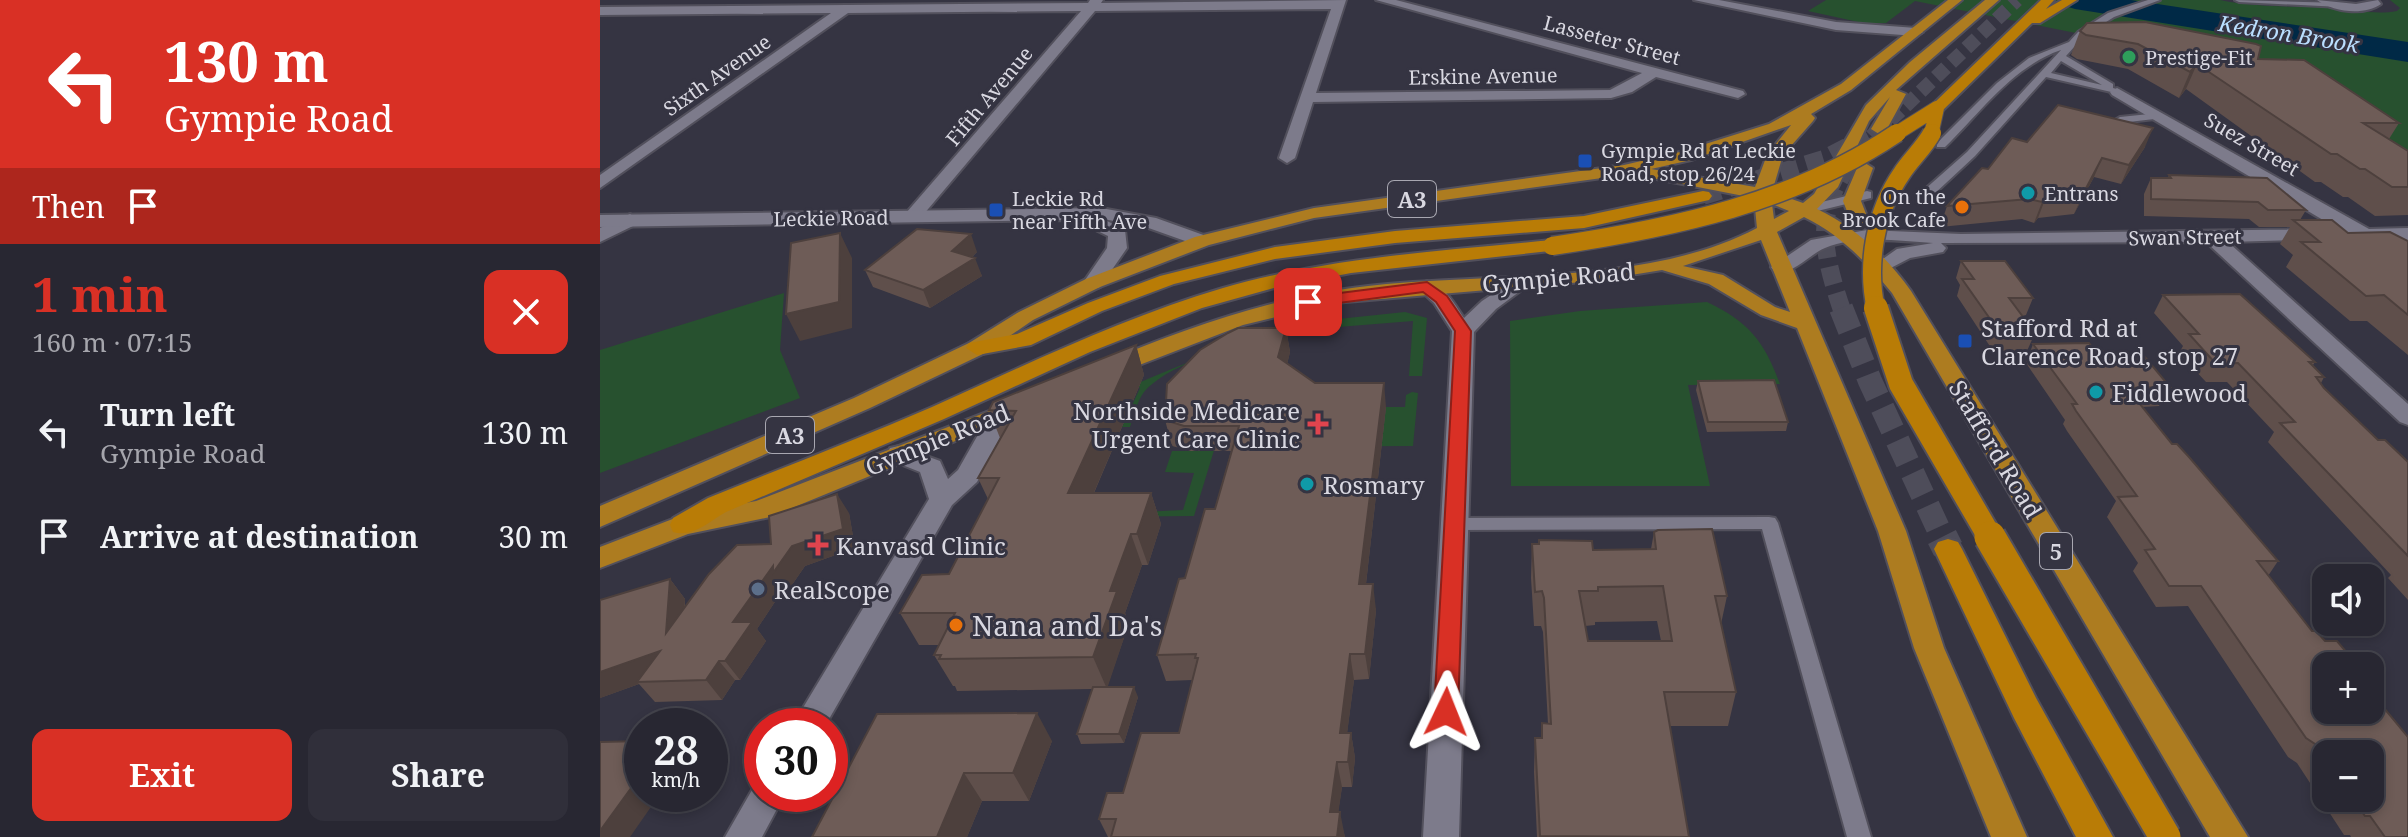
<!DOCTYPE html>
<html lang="en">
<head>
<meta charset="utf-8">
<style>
  body { margin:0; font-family:"Noto Serif",serif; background:#302f3a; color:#f1f3f6; height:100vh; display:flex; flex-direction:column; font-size:30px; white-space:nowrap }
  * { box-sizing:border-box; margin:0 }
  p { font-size:26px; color:#a5a5ac }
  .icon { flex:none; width:44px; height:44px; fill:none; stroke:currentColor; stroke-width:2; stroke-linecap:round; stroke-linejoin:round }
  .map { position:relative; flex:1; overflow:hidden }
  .panel { display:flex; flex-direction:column; background:#282732; width:600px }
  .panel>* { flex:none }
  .top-card { background:#d93025; color:#fff; overflow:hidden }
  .controls { position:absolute; left:1712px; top:564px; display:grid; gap:16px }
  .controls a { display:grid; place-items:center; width:72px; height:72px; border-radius:16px; background:#282732; box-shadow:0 4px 12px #0003,0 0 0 2px #44444d; font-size:40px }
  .speed { position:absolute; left:24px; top:708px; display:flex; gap:16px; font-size:40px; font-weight:700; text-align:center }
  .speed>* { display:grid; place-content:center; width:104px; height:104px; border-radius:50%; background:#282732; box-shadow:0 4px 12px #0003,0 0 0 2px #44444d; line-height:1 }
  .speed small { font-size:20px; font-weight:400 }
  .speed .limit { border:12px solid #d22; background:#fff; color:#111 }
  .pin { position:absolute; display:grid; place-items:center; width:68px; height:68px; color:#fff; margin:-34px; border-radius:16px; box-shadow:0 4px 12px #0006 }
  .me { position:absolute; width:88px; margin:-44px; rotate:2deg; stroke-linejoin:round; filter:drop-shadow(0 0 6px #0008) }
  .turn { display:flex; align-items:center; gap:28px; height:168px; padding:0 32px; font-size:36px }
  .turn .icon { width:104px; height:104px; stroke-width:2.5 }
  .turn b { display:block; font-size:56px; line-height:68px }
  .then { display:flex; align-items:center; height:76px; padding:0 32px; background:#0003; gap:16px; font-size:30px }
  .round { display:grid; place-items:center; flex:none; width:84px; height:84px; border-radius:16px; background:#302f3a }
  .headline { display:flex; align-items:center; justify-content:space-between; height:136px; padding:0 32px }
  h1 { font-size:48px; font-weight:700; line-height:60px; color:#d93025 }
  .button { display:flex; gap:16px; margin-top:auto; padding:16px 32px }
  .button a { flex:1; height:92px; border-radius:16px; background:#d93025; color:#fff; font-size:32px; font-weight:700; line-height:92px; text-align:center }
  .button a+a { background:#302f3a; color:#f1f3f6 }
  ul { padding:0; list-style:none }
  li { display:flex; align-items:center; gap:24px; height:104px; padding:0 32px }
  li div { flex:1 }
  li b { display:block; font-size:30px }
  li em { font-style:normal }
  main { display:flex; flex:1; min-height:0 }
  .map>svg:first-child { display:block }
  .green { fill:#27512f }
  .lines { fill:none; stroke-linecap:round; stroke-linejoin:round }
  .river { fill:#002946; fill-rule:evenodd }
  .motorway-tunnel-far3 { stroke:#4e4d5a; stroke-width:14; stroke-dasharray:14 7; stroke-linecap:butt }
  .motorway-tunnel-far2 { stroke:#4e4d5a; stroke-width:18; stroke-dasharray:18 9; stroke-linecap:butt }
  .motorway-tunnel-far1 { stroke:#4e4d5a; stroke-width:24; stroke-dasharray:24 12; stroke-linecap:butt }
  .motorway-tunnel { stroke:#4e4d5a; stroke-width:31; stroke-dasharray:31 16; stroke-linecap:butt }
  .service-casing { stroke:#52505c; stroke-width:4 }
  .minor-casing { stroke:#52505c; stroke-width:4 }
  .tertiary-casing { stroke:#52505c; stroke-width:4 }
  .trunk-casing { stroke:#52505c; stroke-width:4 }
  .motorway-casing { stroke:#52505c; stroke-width:4 }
  .service { fill:#7d7b8b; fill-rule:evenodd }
  .minor { fill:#7d7b8b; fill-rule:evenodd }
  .tertiary { fill:#7d7b8b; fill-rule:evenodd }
  .trunk { fill:#ad7c20; fill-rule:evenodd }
  .motorway { fill:#b97c06; fill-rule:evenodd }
  .motorway-bridge-far3-casing { stroke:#52505c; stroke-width:16; stroke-linecap:butt }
  .motorway-bridge-far2-casing { stroke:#52505c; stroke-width:21; stroke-linecap:butt }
  .motorway-bridge-far1-casing { stroke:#52505c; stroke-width:28; stroke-linecap:butt }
  .motorway-bridge-casing { stroke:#52505c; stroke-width:35; stroke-linecap:butt }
  .motorway-bridge-far3 { stroke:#b97c06; stroke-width:14 }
  .motorway-bridge-far2 { stroke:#b97c06; stroke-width:18 }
  .motorway-bridge-far1 { stroke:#b97c06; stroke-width:24 }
  .motorway-bridge { stroke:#b97c06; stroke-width:31 }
  .wall { fill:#5f4f4b; fill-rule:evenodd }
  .shaded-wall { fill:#4d403d }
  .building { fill:#6e5c57; stroke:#4d403d; stroke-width:2; fill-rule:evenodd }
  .route { fill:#d93025; stroke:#8d1f18; stroke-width:2 }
  .leisure-dot { fill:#2e9e5b; stroke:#353442; stroke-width:3 }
  .transit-dot { fill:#1a4fb4; stroke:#353442; stroke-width:3 }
  .culture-dot { fill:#0f9aa8; stroke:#353442; stroke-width:3 }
  .food-dot { fill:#e8710a; stroke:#353442; stroke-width:3 }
  .health-dot { fill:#e0444e; stroke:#353442; stroke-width:3 }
  .service-dot { fill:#5c6f8a; stroke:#353442; stroke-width:3 }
  .labels { text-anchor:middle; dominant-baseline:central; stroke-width:6; stroke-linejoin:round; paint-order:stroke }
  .far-street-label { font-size:20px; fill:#d9d8e1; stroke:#353442 }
  .far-poi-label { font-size:20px; fill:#d9d8e1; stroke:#353442; text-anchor:start }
  .far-water-label { font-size:22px; font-style:italic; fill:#badefe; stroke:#353442 }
  .shield { fill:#353442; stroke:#a8a7b1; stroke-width:2 }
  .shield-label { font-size:22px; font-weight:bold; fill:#d9d8e1 }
  .street-label { font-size:24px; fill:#d9d8e1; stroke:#353442 }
  .poi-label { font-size:24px; fill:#d9d8e1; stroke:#353442; text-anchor:start }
  .near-poi-label { font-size:28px; fill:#d9d8e1; stroke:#353442; text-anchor:start }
</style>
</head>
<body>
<main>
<section class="panel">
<div class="top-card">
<div class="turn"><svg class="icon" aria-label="left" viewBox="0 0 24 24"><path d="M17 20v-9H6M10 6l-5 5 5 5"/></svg><div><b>130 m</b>Gympie Road</div></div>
<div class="then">Then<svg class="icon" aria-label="arrive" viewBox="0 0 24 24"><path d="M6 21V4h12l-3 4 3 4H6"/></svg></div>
</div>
<div class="headline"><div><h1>1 min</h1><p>160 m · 07:15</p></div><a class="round" style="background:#d93025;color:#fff"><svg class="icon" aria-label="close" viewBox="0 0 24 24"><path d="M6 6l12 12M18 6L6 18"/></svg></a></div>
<ul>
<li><svg class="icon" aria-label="left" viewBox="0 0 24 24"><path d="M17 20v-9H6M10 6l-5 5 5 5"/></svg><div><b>Turn left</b><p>Gympie Road</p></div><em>130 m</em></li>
<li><svg class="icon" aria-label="arrive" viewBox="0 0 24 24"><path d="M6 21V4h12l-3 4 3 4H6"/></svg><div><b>Arrive at destination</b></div><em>30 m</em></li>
</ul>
<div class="button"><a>Exit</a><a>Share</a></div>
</section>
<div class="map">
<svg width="1808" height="837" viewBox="0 0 1808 837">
  <rect width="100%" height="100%" fill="#353442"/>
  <path class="green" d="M1226 0H1620C1659 8 1695 6 1734 8 1755 10 1776 15 1797 11L1800 8 1790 0H1808V151L1511 40 1315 1 1286 23H1263L1208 11Z
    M184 293 180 350 200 398 0 473V350Z
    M1107 302C1149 322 1164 341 1180 384L1088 385 1110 486H911L910 321 980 311Z
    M805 312 827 318 822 376H809L813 321 738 327V319Z
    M730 320 731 328C685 332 575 355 544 392 537 401 534 416 530 427H522L540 388 536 384C600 357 661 332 730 320Z
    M812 392 818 393 813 446 615 447 594 516 489 517 492 509H521V513L583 510 594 473 565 472 572 451H605L608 442 623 441 624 438 782 437 786 407H805L806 395Z"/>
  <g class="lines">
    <path class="river" d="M1461 0H1531L1808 42V62L1475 9 1465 6Z"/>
    <path class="motorway-tunnel-far3" d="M1275 135 1417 0"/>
    <path class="motorway-tunnel-far2" d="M1103 196 1224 159 1268 136
      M1242 310C1215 231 1216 195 1277 133"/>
    <path class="motorway-tunnel-far1" d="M1241 308 1270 381 1343 539"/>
    <path class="motorway-tunnel" d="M1342 537 1348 549"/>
    <defs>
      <path id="service" d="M1548 0H1560L1514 17 1484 36 1466 56 1513 84V88L1520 90V94L1446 77 1375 156 1332 196H1324V190L1367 152 1461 50C1413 66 1380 113 1345 147H1337V143L1397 83 1429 58 1469 42 1478 32 1508 13ZM1461 61 1502 85 1451 73Z
        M1635 0 1741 3 1745 5 1741 7 1639 2Z
        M1559 113 1564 116 1563 118 1520 123 1515 120 1520 117Z
        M1267 191 1271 192V198L1205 214 1199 210 1201 207Z
        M1169 517 1175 518 1178 523 1271 837H1247L1162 529 854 530 848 529 845 524 848 519 854 518Z"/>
      <path id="minor" d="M490 0H503L501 3 746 0 716 93 1010 90 1042 73 776 0H796L1143 91 1145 94 1138 98 1056 77 1032 92 1011 98 713 102 695 158 687 163 679 158 731 9 495 11 318 221H306L303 217 306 213 481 11 248 13 0 188V175L231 13 0 15V7L488 3Z
        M1094 0H1119L1236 22 1316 28 1323 32 1316 36 1236 30Z
        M1717 0 1756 4 1778 0 1781 4C1764 16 1733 12 1717 0Z
        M1517 88 1769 229 1808 228V240L1755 239 1512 95 1510 92Z
        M30 214 39 220 37 224 0 242V228Z
        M1718 229 1727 235 1725 239 1628 242 1808 404V425L1800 422 1606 242 1341 243 1346 248 1343 252 1310 258 1283 272 1273 266 1297 249 1333 243C1300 241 1256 235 1225 248 1208 255 1193 276 1174 271L1171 267 1211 240 1267 230 1361 234Z
        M920 276 927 278 930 282 927 286 896 309 874 332 859 837H823L852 331 834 303 817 287 827 281C845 286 854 303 864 318L882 301Z
        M400 407 408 410 412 415 377 482 352 505 225 726H192L329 499 320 472 290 460 287 454 290 448 299 446 340 461 348 479 358 470 392 410Z
        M162 780V794H185L162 837H125L156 783Z"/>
      <path id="tertiary" d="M501 208 556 218 609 237 612 241 602 247 543 226 503 219 525 230 527 248 500 287 493 289 483 283 507 248 508 236 475 220 0 227V215Z"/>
      <path id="trunk" d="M1348 0H1362L1251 90 1211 114 1215 118 1213 121 1183 155 1172 192 1203 203 1214 194 1266 105 1310 62 1385 0H1399L1296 90 1306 94 1287 129 1279 134 1271 129 1290 97 1269 121 1238 187 1217 209C1255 227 1287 257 1311 291L1648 837H1610L1292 293C1267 263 1241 235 1204 217L1177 232 1306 531 1344 648 1427 837H1391L1314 648 1278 531 1197 328 1161 315 1109 284 1062 270 994 281 734 303 643 325 516 374H500L497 369 500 364C586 328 675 296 768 286 889 272 1048 286 1157 228L1154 198 1031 174 714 218 609 245 500 287 433 320 385 353 270 408 0 527V506L254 398 369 343 419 312 486 279 595 237 714 208 1024 165 1080 152 1169 124 1241 84ZM1191 125 1167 155 1155 187 1051 169 1091 160ZM1172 204 1189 211 1174 219ZM1161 240 1190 312 1175 307 1123 275 1083 266Z
        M1265 163 1273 168 1261 201 1268 219 1259 225 1250 219 1243 201 1257 168Z
        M423 398 431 400 435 405 431 410 170 517 88 534 0 568V547L83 515 156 501Z"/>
      <path id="motorway" d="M1441 0H1454L1446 9 1462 0H1477L1440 23H1432L1342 111H1332V105Z
        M1103 191 1109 192 1112 196 1109 200 984 228 795 243 675 259 574 284 502 311 431 345 377 355 366 348 369 343 417 334 488 303 560 276 675 247 795 231 984 216Z
        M952 240 962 246 959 250 751 273 674 288 602 308 490 352 344 419 126 512C110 521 93 538 73 532L70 525 73 518 108 498C182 468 258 439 332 407 428 364 522 318 623 288 730 257 842 251 952 240Z
        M1348 539 1358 542 1362 549 1436 698 1513 837H1476L1414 718 1334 549 1338 542Z"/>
    </defs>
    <use href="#service" class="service-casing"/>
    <use href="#minor" class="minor-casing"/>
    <use href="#tertiary" class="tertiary-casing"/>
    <use href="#trunk" class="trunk-casing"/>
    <use href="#motorway" class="motorway-casing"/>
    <use href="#service" class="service"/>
    <use href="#minor" class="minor"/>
    <use href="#tertiary" class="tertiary"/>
    <use href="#trunk" class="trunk"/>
    <use href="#motorway" class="motorway"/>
    <defs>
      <path id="motorway-bridge-far3" d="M1294 135 1337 108
        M1331 135 1337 108"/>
      <path id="motorway-bridge-far2" d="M952 246C1074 228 1193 203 1297 133
        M1276 310C1266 264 1275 212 1302 173 1311 159 1324 148 1332 133"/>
      <path id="motorway-bridge-far1" d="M1276 308 1301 384 1391 539"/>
      <path id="motorway-bridge" d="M1390 537 1565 837"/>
    </defs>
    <use href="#motorway-bridge-far3" class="motorway-bridge-far3-casing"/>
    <use href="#motorway-bridge-far2" class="motorway-bridge-far2-casing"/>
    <use href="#motorway-bridge-far1" class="motorway-bridge-far1-casing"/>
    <use href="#motorway-bridge" class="motorway-bridge-casing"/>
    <use href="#motorway-bridge-far3" class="motorway-bridge-far3"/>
    <use href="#motorway-bridge-far2" class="motorway-bridge-far2"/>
    <use href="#motorway-bridge-far1" class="motorway-bridge-far1"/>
    <use href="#motorway-bridge" class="motorway-bridge"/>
  </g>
  <path class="wall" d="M1480 31 1658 59 1799 123 1789 139 1808 151V215L1775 216 1748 197H1743L1721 182H1715L1586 89 1579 98 1528 69 1477 59 1471 55Z
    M1427 142 1545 147 1521 184 1494 177 1474 214 1438 218 1434 223 1422 219 1340 227 1347 206 1388 169Z
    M1569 175 1706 210 1700 220 1748 233 1808 241V355L1767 321H1750L1686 267 1693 255 1680 244 1690 227H1659L1649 219 1544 216V194L1551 178H1568Z
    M377 252 372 257 382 276 330 308 273 287 265 270Z
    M1361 261 1433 298 1426 315 1422 316 1435 333 1427 351H1393L1357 296 1360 285 1356 278Z
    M1563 295 1715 362 1713 365 1724 377 1721 383 1724 388 1778 440 1808 462V600L1788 578 1791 575 1668 442 1674 432 1627 382H1606L1579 353 1583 346 1554 313Z
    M686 328 690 352 687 364 715 383 786 407 766 584 776 610 769 679 754 680 747 733H751L755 758 752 787H742L738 812 745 837H508L499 819 579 733 592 680 566 681 557 655 585 578 615 509 631 451H591L572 446 565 420Z
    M1433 344 1495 351 1570 387 1559 406 1542 407 1572 444 1678 561 1668 576 1726 666 1808 837H1751L1750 835H1744L1697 763 1688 757 1588 606 1556 607 1533 571 1538 563 1507 517 1516 501 1467 431 1463 424 1465 420 1426 363ZM1726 754 1770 798H1726Z
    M536 345 544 375 494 493H551L561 524 548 565H542L525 613 529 623 507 687 538 697 524 743 481 744 477 734 492 689 357 691 355 686H353L334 655 339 645H319L300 613 349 574 388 499 378 478 400 438 389 410Z
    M1098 381 1188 422 1186 431 1107 432 1096 390Z
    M249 513 255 548 205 566 187 592 184 588 157 629 166 641 140 680H135L122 700 55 702 39 684 0 698 70 579 85 599V607L171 544Z
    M1054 532 1127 596 1121 624 1136 692 1128 726H1070L1089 837H937L934 772 935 738H941L942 723 948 724 943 632 941 626H934L931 578 932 544 993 550 1051 549ZM1057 621 1061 641H988L985 626 995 625V622Z
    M277 714 452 741 429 801H382L367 837H212Z"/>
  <path class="shaded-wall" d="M1597 64 1586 89 1579 98 1590 72Z
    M1553 128 1545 147 1521 184 1529 165Z
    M1502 158 1494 177 1474 214 1483 194Z
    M1446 197 1438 218 1434 223 1442 202Z
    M240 233 252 258V328L200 341 186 314Z
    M371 234 377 252 361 267 375 258 382 276 330 308 323 290 352 251Z
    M686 328 690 352 683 382 678 357Z
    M536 345 544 375 480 525 468 493Z
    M784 383 786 407 763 610 759 584Z
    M551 493 561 524 548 565 537 534Z
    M237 494 249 513 255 548 205 566 187 592 184 588 157 629 166 641 140 680 125 661 133 622 173 566 192 546Z
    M531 534 542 565 525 613 529 623 507 689 493 657 510 591Z
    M70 579 85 599 82 652 66 633Z
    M773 584 776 610 769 679 765 654Z
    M60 651 37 682 39 684 0 698V672Z
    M750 654 754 680 744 758 740 733Z
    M119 661 135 680 122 700 106 680Z
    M534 687 538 697 524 743 519 734Z
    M437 713 452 741 429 801 413 773Z
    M751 733 755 758 752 787 748 762Z
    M737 762 742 787 735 837 730 812Z
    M42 773V794H60L30 837H0V831Z
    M364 773 382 801 367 837H337Z
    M740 812 745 837H737Z"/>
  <path class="building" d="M1545 22 1656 44 1661 46 1658 59 1704 60 1799 123H1763L1808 151V187H1792L1765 169H1760L1737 154H1731L1597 64 1590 72 1538 44 1486 35 1480 31 1487 23Z
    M1458 105 1553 128 1529 165 1502 158 1483 194 1446 197 1442 202 1429 199 1347 206 1382 168 1388 169 1412 138 1427 142Z
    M1569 175 1667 178 1706 210H1668L1658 202 1551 199V178H1571Z
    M1693 220H1732L1748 233 1790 232 1808 241V315L1784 295 1766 296 1701 242H1720Z
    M317 229 371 234 352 251 375 258 323 290 265 270Z
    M240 233 239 302 186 314 191 243Z
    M1361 261H1405L1433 298H1409L1435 333H1400L1362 279H1374Z
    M1640 294 1715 362H1709L1724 377H1716L1724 388 1778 440H1785L1808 462V556L1680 423 1695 422 1638 363 1616 364 1589 334H1599L1563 295Z
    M638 328H686L678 357 715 383H784L759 584H773L765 654H750L740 733H751L748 762H737L730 812H740L737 837H511L516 819H499L507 793H523L541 733H579L598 658H595L596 654 557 655 579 579 585 578 605 509H615L639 426H584L565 420 567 384 600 350 628 333Z
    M1489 343 1495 351H1503L1509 358 1545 357 1570 387 1527 388 1572 444H1577L1589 457 1678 561H1657L1712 631H1716L1725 641H1737L1758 666H1726V710H1770V691L1808 737V837H1785L1770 816H1765L1752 798H1770V754H1726V760L1715 744 1706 738 1601 586H1569L1545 550 1555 549 1518 497 1537 496 1476 411 1472 404H1477L1433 344Z
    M536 345 468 493H551L537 534H531L510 591H517L493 657 339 659 341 655H334L355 613H300L322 575 349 574 399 478H378L416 411 389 410 393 402Z
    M1174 380 1188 422H1108L1098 381Z
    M237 494 243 529 192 546 173 573V566L133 622H152L125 661H119L106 680 37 682 60 651 0 672V600L70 579 66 633 109 574 137 545 171 544 169 516Z
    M1112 529 1127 596H1115L1136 692H1064L1089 837 940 836 935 738H942V723L951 724 944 598 942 591 935 592 932 544H939V540L992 541 993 550 1056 549 1054 532 1058 530ZM1063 586 1072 641H988L979 591H998V587Z
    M493 687H534L519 734H477Z
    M437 713 413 773H364L337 837H212L277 714Z
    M42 741V773L0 831V742Z"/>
  <path class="route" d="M827 282 847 296 871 331 858 712 855 719 846 722 838 719 834 712 855 331 836 302 823 292 708 307 700 302 708 297Z"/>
  <circle class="leisure-dot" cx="1529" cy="57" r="8"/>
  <g class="transit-dot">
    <rect x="977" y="153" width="16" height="16" rx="4"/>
    <rect x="388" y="202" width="16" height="16" rx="4"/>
    <rect x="1357" y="333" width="16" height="16" rx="4"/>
  </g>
  <g class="culture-dot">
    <circle cx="1428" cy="193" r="8"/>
    <circle cx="1496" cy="392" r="8"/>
    <circle cx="707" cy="484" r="8"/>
  </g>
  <g class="food-dot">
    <circle cx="1362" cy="207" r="8"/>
    <circle cx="356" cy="625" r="8"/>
  </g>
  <g class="health-dot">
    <path d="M714 412h8v8h8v8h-8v8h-8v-8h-8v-8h8z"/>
    <path d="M214 533h8v8h8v8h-8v8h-8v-8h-8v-8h8z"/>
  </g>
  <circle class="service-dot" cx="158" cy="589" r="8"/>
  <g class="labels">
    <g class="far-street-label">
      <text transform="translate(1012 40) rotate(15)">Lasseter Street</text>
      <text transform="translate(117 75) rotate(-35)">Sixth Avenue</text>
      <text transform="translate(883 76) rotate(-1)">Erskine Avenue</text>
      <text transform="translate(389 96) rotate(-50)">Fifth Avenue</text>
      <text transform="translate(1652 144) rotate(30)">Suez Street</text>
      <text transform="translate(231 218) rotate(-1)">Leckie Road</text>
      <text transform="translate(1585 237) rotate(-1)">Swan Street</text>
    </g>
    <g class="far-poi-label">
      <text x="1545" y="57">Prestige-Fit</text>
      <text x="1001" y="150">Gympie Rd at Leckie<tspan x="1001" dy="23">Road, stop 26/24</tspan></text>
      <text x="1444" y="193">Entrans</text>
      <text x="1346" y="196" text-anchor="end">On the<tspan x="1346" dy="23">Brook Cafe</tspan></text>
      <text x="412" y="198">Leckie Rd<tspan x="412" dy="23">near Fifth Ave</tspan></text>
    </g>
    <g class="far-water-label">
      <text transform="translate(1689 33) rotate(9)">Kedron Brook</text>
    </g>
    <g class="shield">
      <rect x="788" y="181" width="48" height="36" rx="6"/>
      <rect x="166" y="417" width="48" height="36" rx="6"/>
      <rect x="1440" y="533" width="32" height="36" rx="6"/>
    </g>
    <g class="shield-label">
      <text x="812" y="199">A3</text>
      <text x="190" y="435">A3</text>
      <text x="1456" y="551">5</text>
    </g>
    <g class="street-label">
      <text transform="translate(958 277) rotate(-5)">Gympie Road</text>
      <text transform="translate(337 439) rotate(-22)">Gympie Road</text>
      <text transform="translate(1396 449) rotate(59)">Stafford Road</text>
    </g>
    <g class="poi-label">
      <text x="1381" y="327">Stafford Rd at<tspan x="1381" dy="28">Clarence Road, stop 27</tspan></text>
      <text x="1512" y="392">Fiddlewood</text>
      <text x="700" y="410" text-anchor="end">Northside Medicare<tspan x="700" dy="28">Urgent Care Clinic</tspan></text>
      <text x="723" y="484">Rosmary</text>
      <text x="236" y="545">Kanvasd Clinic</text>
      <text x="174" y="589">RealScope</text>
    </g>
    <g class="near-poi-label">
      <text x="372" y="625">Nana and Da's</text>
    </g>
  </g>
</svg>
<div class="controls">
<a><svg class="icon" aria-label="sound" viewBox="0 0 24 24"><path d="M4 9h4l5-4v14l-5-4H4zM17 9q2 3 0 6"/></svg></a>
<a>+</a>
<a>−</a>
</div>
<div class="speed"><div>28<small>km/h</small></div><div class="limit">30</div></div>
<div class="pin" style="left:708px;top:302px;background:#d93025"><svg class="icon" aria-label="arrive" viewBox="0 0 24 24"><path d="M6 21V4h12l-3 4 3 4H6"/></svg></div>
<svg class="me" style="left:846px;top:712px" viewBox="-20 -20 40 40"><path d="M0-17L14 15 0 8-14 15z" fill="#d93025" stroke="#fff" stroke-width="4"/></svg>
</div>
</main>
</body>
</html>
